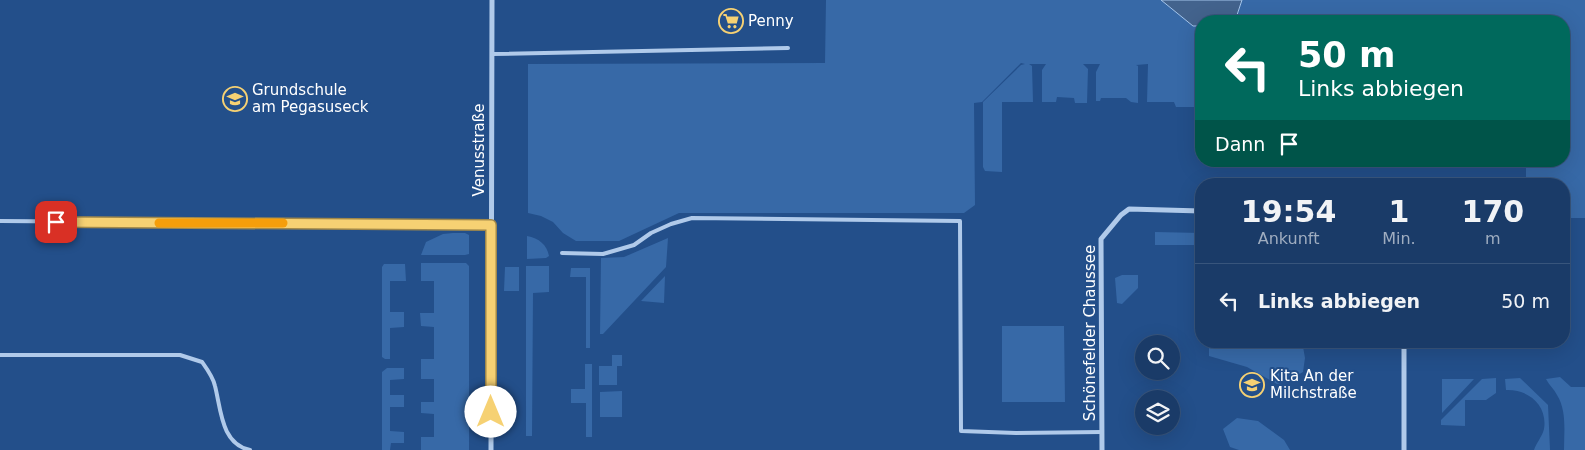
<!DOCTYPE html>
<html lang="de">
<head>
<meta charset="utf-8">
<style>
  body { margin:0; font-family:"DejaVu Sans",sans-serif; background:#274671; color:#f1f3f6; height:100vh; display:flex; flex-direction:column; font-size:19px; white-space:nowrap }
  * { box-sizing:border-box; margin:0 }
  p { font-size:16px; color:#9fadc0 }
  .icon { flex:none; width:28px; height:28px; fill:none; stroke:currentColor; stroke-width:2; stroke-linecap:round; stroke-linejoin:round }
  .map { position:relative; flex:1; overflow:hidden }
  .panel { position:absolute; left:1195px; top:178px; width:375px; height:170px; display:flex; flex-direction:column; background:#1a3b68; border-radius:20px; box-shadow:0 5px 20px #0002,0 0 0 1px #38557c }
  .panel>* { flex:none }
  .guide { position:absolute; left:1195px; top:15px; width:375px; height:152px; border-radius:20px; box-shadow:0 5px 20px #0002,0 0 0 1px #38557c; background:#00695c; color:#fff; overflow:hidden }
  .buttons { position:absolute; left:1135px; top:335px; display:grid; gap:10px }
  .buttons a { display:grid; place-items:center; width:45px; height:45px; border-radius:50%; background:#1a3b68; box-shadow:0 5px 20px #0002,0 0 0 1px #38557c; font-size:25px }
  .pin { position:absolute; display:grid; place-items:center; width:42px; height:42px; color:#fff; margin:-21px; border-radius:10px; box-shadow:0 2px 8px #0006 }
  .me { position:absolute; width:55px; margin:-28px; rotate:0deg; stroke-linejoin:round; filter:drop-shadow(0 0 4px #0008) }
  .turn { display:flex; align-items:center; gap:18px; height:105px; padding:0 20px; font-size:22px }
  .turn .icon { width:65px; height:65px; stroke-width:2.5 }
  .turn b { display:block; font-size:35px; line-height:42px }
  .then { display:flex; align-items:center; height:48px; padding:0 20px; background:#0003; gap:10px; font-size:19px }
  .eta { display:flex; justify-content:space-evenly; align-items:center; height:85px; text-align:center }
  .eta b { font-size:30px; font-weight:800; line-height:35px }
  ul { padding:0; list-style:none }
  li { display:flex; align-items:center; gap:15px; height:75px; padding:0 20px; border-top:1px solid #38557c }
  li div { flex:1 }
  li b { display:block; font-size:19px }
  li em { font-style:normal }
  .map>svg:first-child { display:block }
  .green { fill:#3769a7 }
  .water { fill:#43638d; stroke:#a4c5eb }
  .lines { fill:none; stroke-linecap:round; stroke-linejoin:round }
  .lane { stroke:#b0caea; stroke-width:4 }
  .street { stroke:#b0caea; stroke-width:5 }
  .route-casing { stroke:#a0884b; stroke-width:12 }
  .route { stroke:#f6d173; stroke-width:9 }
  .slow { stroke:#f59e0b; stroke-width:9 }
  .labels { text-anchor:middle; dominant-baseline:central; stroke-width:4; stroke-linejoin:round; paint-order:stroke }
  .poi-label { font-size:15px; fill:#fff; stroke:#234f8a; text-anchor:start }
  .street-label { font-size:15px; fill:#fff; stroke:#234f8a }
</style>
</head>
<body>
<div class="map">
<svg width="1585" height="450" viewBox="0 0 1585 450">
  <rect width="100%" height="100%" fill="#234f8a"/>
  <path class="green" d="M826 0H1585V218H1564V184H1526V161H1564V21H1201V107H1176L1174 102H1147L1148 64 1136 65 1138 66V103L1131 102 1126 98H1101L1100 101H1096V72L1100 64H1083L1088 69 1087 103H1075L1074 98 1057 97 1056 102H1042V70L1046 64H1029L1032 66 1033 102H1002V172L985 171 983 167V102L1021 65 1025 64 1021 63 982 102 974 103 975 205 964 213H679L619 241H576L563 233 553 222 541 216 528 213V64L825 63Z
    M1155 232 1201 233V245H1155Z
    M453 233H465L469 235V254L465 255H421L426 242 443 234Z
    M527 236C539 238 547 245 549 256L546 258 527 259Z
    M668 238 666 267 603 334H600L601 258 624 257Z
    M421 263H466L469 266V450H421V437H434V414L421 413V402H434V379H421V359H434V327L421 326 420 313H434V281H421Z
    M384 264H405L406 281H390V312H404V327L390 328V359H385L382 357V267Z
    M526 266H549V292L533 293 532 436H526Z
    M505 267H519V291H504Z
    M571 268H590V348H586V277H570Z
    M1122 275H1138V288L1122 304 1117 303 1115 278Z
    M665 276 664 303 641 301Z
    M1002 326H1064L1065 402H1002Z
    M1209 341H1241L1260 345 1261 341H1302L1305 358 1303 372 1287 381 1277 384 1247 367 1209 356Z
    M612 355H622V366H617V385H599V366H612Z
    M585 364H592V437H586V403H571V389H585Z
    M387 368H404V379L390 380V395H404V407H390V431L404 432V443H391L390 450H382V372Z
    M1560 377 1571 387H1585V450H1564C1564 432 1567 411 1557 395 1554 389 1549 385 1546 379Z
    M1496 378V393L1486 400H1465V426L1441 425V420L1482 379Z
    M1520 378 1548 405 1550 450H1534C1536 443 1542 437 1544 429 1548 405 1528 389 1506 390L1505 379Z
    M1442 379H1474L1442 413Z
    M622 391V417H600V392Z
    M1237 418 1258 421 1284 440 1290 450H1239L1230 447 1223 429Z"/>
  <path class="water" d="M1161 0H1242L1235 21H1201V26H1193Z"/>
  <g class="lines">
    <path class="lane" d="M492 54 788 48
      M0 221 491 225
      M562 253 603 254 634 245 651 233 671 224 692 218 960 221 961 431 1016 433 1102 432
      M0 355H180L202 362C207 369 213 377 215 386 221 409 221 444 250 450"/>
    <path class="street" d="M1404 341V450
      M491 450 492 0
      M1102 450 1101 239 1121 215 1129 209 1201 211"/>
  </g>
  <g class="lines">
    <defs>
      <path id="route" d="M56 222 491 225V412"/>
    </defs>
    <use href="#route" class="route-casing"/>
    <use href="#route" class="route"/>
    <path class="slow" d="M159 223H283"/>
  </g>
  <defs>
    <symbol id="supermarket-ring" viewBox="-11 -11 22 22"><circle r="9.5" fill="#234f8a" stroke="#f6d173" stroke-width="1.5"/><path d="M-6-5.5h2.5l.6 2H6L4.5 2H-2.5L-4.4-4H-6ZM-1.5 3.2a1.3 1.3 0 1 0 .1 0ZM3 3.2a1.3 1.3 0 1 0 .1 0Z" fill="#f6d173"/></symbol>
    <symbol id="school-ring" viewBox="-11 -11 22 22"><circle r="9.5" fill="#234f8a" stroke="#f6d173" stroke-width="1.5"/><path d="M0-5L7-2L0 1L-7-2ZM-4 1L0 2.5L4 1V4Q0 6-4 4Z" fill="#f6d173"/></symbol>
  </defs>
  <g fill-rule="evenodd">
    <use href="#supermarket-ring" x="717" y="7" width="28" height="28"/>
    <use href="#school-ring" x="221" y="85" width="28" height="28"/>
    <use href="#school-ring" x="1238" y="371" width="28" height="28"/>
  </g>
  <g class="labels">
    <g class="poi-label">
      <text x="748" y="21">Penny</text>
      <text x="252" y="90">Grundschule<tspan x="252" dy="17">am Pegasuseck</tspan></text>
      <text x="1270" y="376">Kita An der<tspan x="1270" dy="17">Milchstraße</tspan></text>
    </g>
    <g class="street-label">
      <text transform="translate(479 150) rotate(-90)">Venusstraße</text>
      <text transform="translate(1090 333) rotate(-90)">Schönefelder Chaussee</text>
    </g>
  </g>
</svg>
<div class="buttons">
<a><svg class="icon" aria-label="search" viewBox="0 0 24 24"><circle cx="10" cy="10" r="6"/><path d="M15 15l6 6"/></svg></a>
<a><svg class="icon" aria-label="layers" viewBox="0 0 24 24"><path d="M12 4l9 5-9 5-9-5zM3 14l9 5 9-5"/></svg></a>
</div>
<div class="pin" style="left:56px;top:222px;background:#d93025"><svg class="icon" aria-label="arrive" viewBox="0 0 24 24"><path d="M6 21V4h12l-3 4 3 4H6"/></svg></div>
<svg class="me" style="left:491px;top:412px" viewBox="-20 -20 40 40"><circle r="19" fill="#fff"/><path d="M0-13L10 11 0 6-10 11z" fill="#f6d173"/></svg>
<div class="guide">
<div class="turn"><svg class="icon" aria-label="left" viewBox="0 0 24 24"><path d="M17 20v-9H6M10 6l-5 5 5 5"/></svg><div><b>50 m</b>Links abbiegen</div></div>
<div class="then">Dann<svg class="icon" aria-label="arrive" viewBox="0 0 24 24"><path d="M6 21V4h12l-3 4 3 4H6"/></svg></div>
</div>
<section class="panel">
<div class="eta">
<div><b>19:54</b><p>Ankunft</p></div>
<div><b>1</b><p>Min.</p></div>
<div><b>170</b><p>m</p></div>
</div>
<ul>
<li><svg class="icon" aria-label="left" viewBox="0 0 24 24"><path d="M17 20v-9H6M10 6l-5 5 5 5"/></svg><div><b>Links abbiegen</b></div><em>50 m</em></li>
</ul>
</section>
</div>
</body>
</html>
